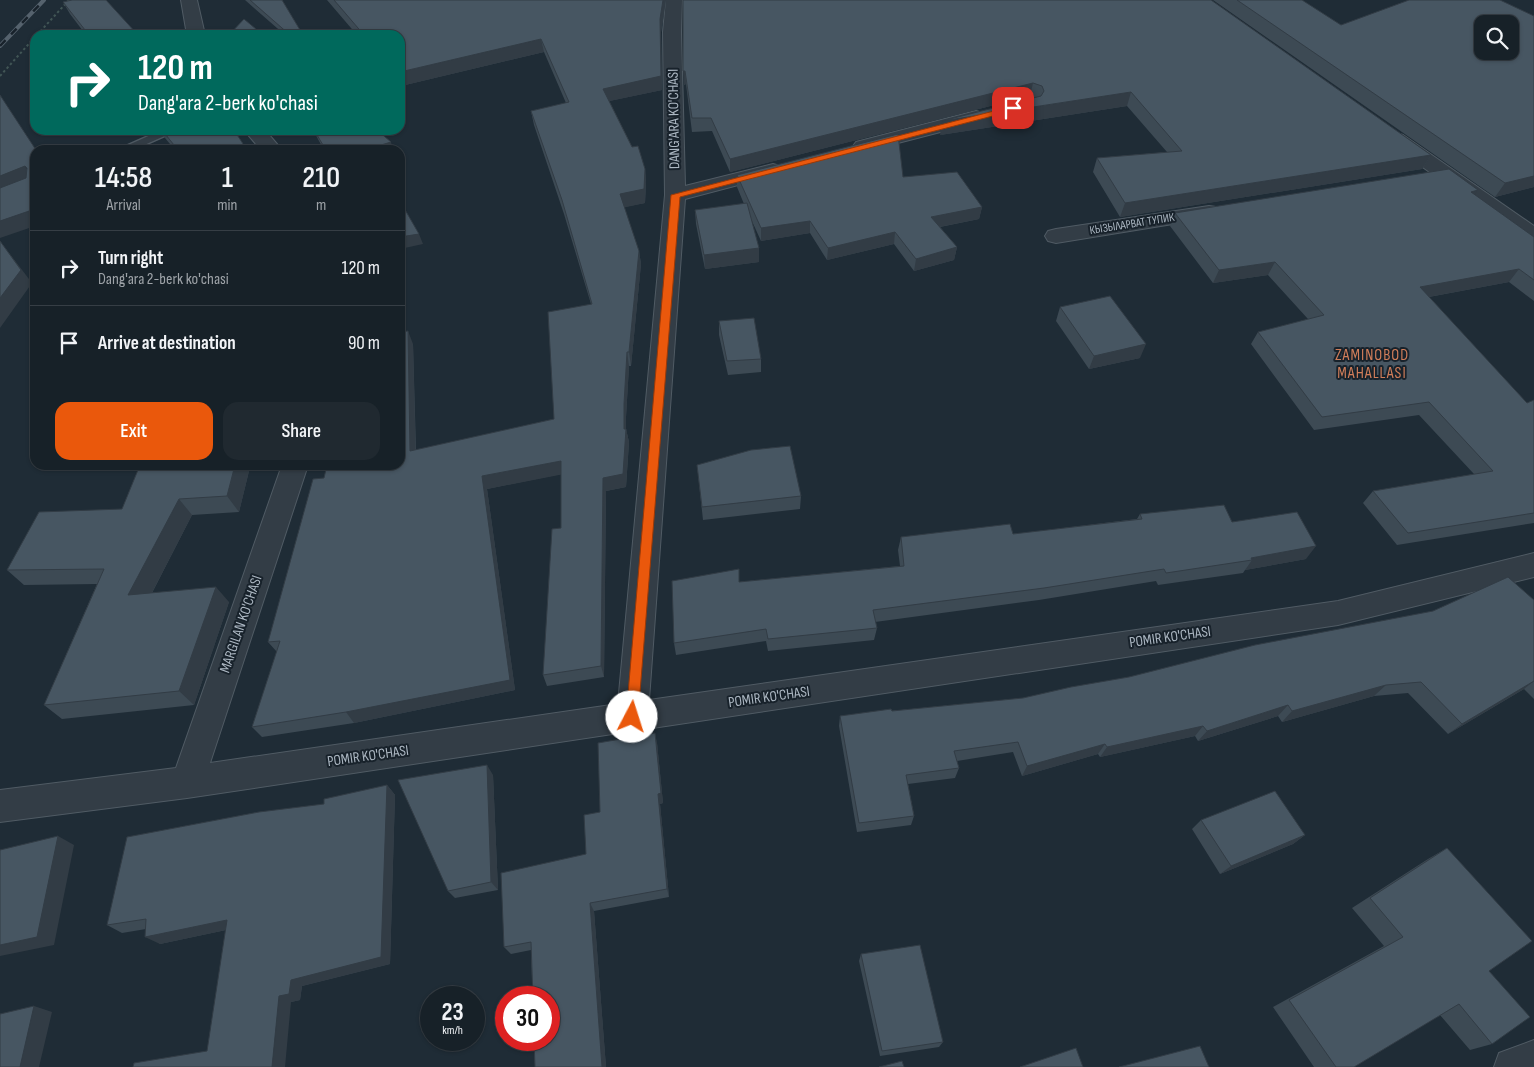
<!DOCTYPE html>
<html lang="en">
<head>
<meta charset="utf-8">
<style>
  body { margin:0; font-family:"Sofia Sans Condensed",sans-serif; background:#202930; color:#f1f3f6; height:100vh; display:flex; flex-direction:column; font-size:19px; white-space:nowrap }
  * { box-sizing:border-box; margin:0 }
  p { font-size:16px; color:#9ea3a8 }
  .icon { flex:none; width:28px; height:28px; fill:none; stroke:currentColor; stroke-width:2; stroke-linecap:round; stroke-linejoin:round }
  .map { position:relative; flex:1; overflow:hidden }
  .details { position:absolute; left:30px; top:145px; width:375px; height:325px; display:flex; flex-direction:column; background:#172128; border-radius:15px; box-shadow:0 1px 4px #0004,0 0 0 1px #363e45 }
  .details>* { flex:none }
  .banner { position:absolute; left:30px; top:30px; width:375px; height:105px; border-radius:15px; box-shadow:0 1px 4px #0004,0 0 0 1px #363e45; background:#00695c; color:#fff; overflow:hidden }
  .fabs { position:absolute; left:1474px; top:15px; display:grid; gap:10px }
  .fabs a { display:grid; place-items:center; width:45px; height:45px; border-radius:10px; background:#172128; box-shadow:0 1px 4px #0004,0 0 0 1px #363e45; font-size:25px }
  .speed { position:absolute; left:420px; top:986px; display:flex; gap:10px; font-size:25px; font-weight:700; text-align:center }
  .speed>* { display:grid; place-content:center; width:65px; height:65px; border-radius:50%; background:#172128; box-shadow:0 1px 4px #0004,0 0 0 1px #363e45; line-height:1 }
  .speed small { font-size:12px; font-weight:400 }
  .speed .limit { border:8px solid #d22; background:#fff; color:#111 }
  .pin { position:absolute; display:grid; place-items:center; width:42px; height:42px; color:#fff; margin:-21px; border-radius:10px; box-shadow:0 2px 8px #0006 }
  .me { position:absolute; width:55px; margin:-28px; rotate:5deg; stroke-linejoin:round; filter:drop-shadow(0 0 4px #0008) }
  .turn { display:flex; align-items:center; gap:18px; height:105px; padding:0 25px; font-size:22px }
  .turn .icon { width:65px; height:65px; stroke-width:2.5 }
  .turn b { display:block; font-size:35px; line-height:42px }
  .eta { display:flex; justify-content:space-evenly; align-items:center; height:85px; text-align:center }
  .eta b { font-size:30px; font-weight:600; line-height:35px }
  .cta { display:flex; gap:10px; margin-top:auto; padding:10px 25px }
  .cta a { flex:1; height:58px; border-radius:15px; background:#ea580c; color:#fff; font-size:20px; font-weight:600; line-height:58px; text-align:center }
  .cta a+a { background:#202930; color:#f1f3f6 }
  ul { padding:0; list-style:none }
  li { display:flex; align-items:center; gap:15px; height:75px; padding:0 25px; border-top:1px solid #363e45 }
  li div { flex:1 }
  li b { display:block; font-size:19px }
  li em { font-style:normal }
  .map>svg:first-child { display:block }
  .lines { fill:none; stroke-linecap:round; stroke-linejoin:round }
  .service-casing { stroke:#505b64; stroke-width:3 }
  .minor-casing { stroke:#505b64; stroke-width:2 }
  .path { stroke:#415555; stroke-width:2; stroke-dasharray:2.5 2.5; stroke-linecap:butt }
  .service { fill:#333d46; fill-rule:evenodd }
  .minor { fill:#333d46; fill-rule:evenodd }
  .rail-casing { stroke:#55626d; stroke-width:4 }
  .rail { stroke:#18222b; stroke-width:2.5; stroke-dasharray:8; stroke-linecap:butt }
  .wall { fill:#3d4a54 }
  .shaded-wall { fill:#323c45 }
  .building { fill:#475662; stroke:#323c45; fill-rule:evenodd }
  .route { fill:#ea580c; stroke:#983908 }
  .labels { text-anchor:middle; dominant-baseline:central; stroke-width:4; stroke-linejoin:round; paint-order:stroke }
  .far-street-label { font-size:12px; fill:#adb8c3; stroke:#18222b }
  .street-label { font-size:15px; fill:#adb8c3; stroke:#18222b }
  .neighbourhood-label { font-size:16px; letter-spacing:1px; fill:#d17e5a; stroke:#18222b }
</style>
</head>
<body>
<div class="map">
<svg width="1534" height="1067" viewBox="0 0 1534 1067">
  <rect width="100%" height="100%" fill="#1f2c36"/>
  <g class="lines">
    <defs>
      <path id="service" d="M162 130H178L133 150H117Z"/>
      <path id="minor" d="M181 0H197L205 35H187Z
        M666 0H682L681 32 685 186 773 164 780 166 783 170 780 174 685 199 649 700 1338 601 1534 553V577L1338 625 187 798 0 822V790L176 768 282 465H308L210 763 618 704 665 195 663 32Z
        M976 111 983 113 985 117 983 121 863 152 856 150 853 146 856 142Z
        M244 130H265L282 150H261Z
        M1396 133 1403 135 1534 226V243L1526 241 1389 143 1386 139 1389 135Z
        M1209 206 1216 207 1219 212 1216 217 1056 243 1048 241 1045 236 1048 231 1056 229Z
        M1534 1040V1067H1494L1499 1053Z"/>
    </defs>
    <use href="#service" class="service-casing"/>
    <use href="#minor" class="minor-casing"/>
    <path class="path" d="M37 35 69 0
      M0 76 35 37"/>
    <use href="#service" class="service"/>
    <use href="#minor" class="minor"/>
    <defs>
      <path id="rail" d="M0 46 44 0"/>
    </defs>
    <use href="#rail" class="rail-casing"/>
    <use href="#rail" class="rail"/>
  </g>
  <path class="wall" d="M245 0H282L303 35H285Z
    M327 0H666L661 32 662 90 609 101 632 147 645 169 646 182 645 203 624 207 639 251 641 264 631 366H629L626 417V429L629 442 626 487 606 491 604 677 547 686 543 675 561 528V474L487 489 515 690 354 723 262 737 252 727 277 652 268 642 324 478 413 344 416 450 554 419 591 304 564 214 534 125 531 111 566 103 544 52 401 86 400 85V35H357Z
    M683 0H1211L1431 155 1422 169 1120 217 1093 172 1097 158 1167 152 1127 106 940 135 1035 98 1030 96 730 172 712 131 692 132 686 84 684 85Z
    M1213 0H1302L1534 187 1495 197Z
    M63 2 138 35H86L70 14Z
    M161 130H234L247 150H175L165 138Z
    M313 130H377L393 150H324Z
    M737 175 903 177 982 207 979 219 940 227 957 247 954 260 914 271 894 244 827 260 810 233 761 241 751 219 759 248V262L705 269 696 224 695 210 744 204 737 187Z
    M1475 195 1534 237V301L1509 282 1429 297 1527 403 1534 400V523L1397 545 1363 503 1373 491 1474 474 1419 415 1314 430 1251 344 1258 332 1308 319 1268 275 1213 283 1170 226 1175 213Z
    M1060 307 1140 358 1089 369 1056 321Z
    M719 321 761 359V372L728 375 719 335Z
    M140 465H245L249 471 239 512 192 515 152 593 229 602 194 705 62 719 44 705 97 584 24 585 7 570 122 509Z
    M697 465 801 496 800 509 703 520Z
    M1140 514 1232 522 1306 559 1245 570 1243 573 1158 585 1156 581 1039 600 875 622 877 628 874 640 768 651 766 641 676 655 674 643 740 582 900 566 898 550 901 537 1013 534 1137 519Z
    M1534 600V699L1524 689 1448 734 1408 693 1374 696 1282 722 1278 716 1198 741 1195 736 1100 757 1098 754 1022 776 1013 752 957 761 959 768 955 778 908 784 914 816 911 825 857 832 839 726 840 716 1023 698 1129 677Z
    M657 743 663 803 660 804 669 897 594 911 606 1067H535L531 950 511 954 504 947 586 854 600 812Z
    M493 775 498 890 455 898 448 891Z
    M387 785 395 795 390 964 302 986 300 1000 291 1002 226 930 160 944 146 929 122 933 107 925 324 804Z
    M1201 820 1305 835 1293 844 1220 874 1192 829Z
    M1447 848 1489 971 1492 1044 1470 1050 1440 1015 1354 1067H1314L1273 1007 1384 946 1352 908 1428 859Z
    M861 954 943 1042 939 1047 880 1056 859 961Z"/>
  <path class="shaded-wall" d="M663 0H666L661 32 662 90 605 102 603 89Z
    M541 39 544 52 401 86 400 83V72Z
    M683 71H685L686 84 684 85Z
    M1033 83 1030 96 730 172V159Z
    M1131 92 1127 106 940 135 942 121Z
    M391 142 393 150H369L368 149Z
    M1431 155 1422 169 1120 217 1125 203Z
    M25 166 34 180 0 194V176Z
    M645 169 646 182 645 203 622 208 620 194Z
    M1534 176V187L1495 197 1505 183Z
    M1478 190 1470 203 1471 192Z
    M982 207 979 219 929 229 931 217Z
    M35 209V226L0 238V221Z
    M810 221V233L761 241V228Z
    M895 232 894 244 827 260 828 248Z
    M419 234 423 244 400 249V237Z
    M0 241 32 283 0 328Z
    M957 247 954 260 914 271 916 259Z
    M759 248V262L705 269 704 255Z
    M639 251 641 264 631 366 629 352Z
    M1275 262 1268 275 1213 283 1219 270Z
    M1519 269 1509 282 1412 300 1420 287Z
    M408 331 413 344 416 464 410 451Z
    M1146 344 1140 358 1089 369 1094 356Z
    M627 352 629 366 626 417V430V429L629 442 626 487 606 491 604 677 601 666 603 478 624 429V404Z
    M561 461 564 474 487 489 515 690 354 723 346 712 482 476Z
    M235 465H245L249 471 239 512 227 496Z
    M179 499 192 515 143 610 128 595Z
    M1316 546 1306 559 1245 570 1252 560 1251 558Z
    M216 587 229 602 194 705 179 691Z
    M1534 681 1524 689 1448 734 1462 724Z
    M1386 685 1374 696 1282 722 1292 711Z
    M1288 705 1278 716 1198 741 1207 731Z
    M1203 726 1195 736 1100 757 1107 747Z
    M655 733 657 743 663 803 660 804 669 897 667 889 658 794Z
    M1105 744 1098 754 1022 776 1027 766Z
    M487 765 493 775 498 890 491 882Z
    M387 785 395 795 390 964 302 986 300 1000 291 1002 285 1067H272L279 996 291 980Z
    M1305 835 1293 844 1220 874 1231 866Z
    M58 836 74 845 54 945 0 956V945Z
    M590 903 594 911 606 1067H602Z
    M227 920 240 927 160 944 145 937Z
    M34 1006 52 1012 39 1067H20Z"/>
  <path class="building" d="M72 0H106L138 35H89L63 2Z
    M250 0H282L303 35H290Z
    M334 0H663L660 19 661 76 603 89 632 147 638 146 645 169 644 189 620 194 639 251 629 352H627L624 404V429H626L623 474 603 478 601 666 543 675 552 529 561 528V461L482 476 510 680 346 712 252 727 280 641 268 642 313 479 324 478 327 465H400V332L408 331 410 451 554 419 548 312 592 304 562 200 531 111 569 102 541 39 400 72V35H364Z
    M683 0H1211L1431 155 1125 203 1097 158 1182 151 1131 92 942 121 1041 96 1044 91 1042 86 1033 83 730 159 711 118H692L685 71H683Z
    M1237 0H1302L1341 25 1409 0H1500L1534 16V176L1505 183ZM1482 24H1510V51H1482Z
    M244 19 263 35H229Z
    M0 95 36 150H35V209L0 221V188L26 178 27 168 25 166 0 176Z
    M162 130H234L247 150H178Z
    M314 130H377L391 142 368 149 369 150H326Z
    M898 134 903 177 957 172 982 207 931 217 957 247 916 259 895 232 828 248 810 221 761 228 737 175Z
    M1449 169 1478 190 1471 192 1534 237V280L1519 269 1420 287 1527 403 1534 400V513L1408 533 1373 491 1493 471 1429 402 1322 417 1258 332 1324 315 1275 262 1219 270 1175 213Z
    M400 201 419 234 400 237Z
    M747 203 759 248 704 255 695 210Z
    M0 241 21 270 0 298Z
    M1110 296 1146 344 1094 356 1060 307Z
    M754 318 761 359 727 361 719 321Z
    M790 446 801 496 702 507 697 465 751 450Z
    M140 465H235L227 496 179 499 128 595 216 587 179 691 44 705 104 569 7 570 39 512 122 509Z
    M1224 505 1232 522 1297 512 1316 546 1251 558 1252 560 1166 573 1164 569 1044 588 873 610 877 628 768 639 766 629 674 643 672 581 739 569V582L904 566 901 537 1010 524 1013 534 1142 519 1140 514Z
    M1508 577 1534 600V681L1462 724 1421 682 1386 685 1292 711 1288 705 1207 731 1203 726 1107 747 1105 744 1027 766 1018 742 954 751 959 768 906 775 914 816 859 823 840 716 891 709 892 711 1023 698 1071 687 1129 677 1255 645 1433 611Z
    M655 733 661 793 658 794 667 889 590 903 602 1067H535L534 1040H549V998H533L531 942 504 947 501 873 586 854 584 815 600 812 598 743Z
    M487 765 491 882 448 891 398 780Z
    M387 785 381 957 291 980 289 994 279 996 272 1067H133L134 1063 207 1051 227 920 145 937 146 919 107 925 127 837 259 812 324 804V799Z
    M1275 791 1305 835 1231 866 1201 820Z
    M58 836 37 937 0 945V850Z
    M1447 848 1532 941 1489 971 1530 1017 1492 1044 1459 1004 1354 1067H1336L1289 1000 1403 937 1370 898Z
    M920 945 943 1042 882 1051 861 954Z
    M34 1006 20 1067H0V1014Z
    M1200 1046 1209 1067H1119Z
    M1076 1048 1083 1067H1020Z
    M902 1061 904 1067H879Z"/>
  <path class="route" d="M1013 106 1016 107V110L680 197 638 717 637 721 632 723 627 721 626 717 671 195Z"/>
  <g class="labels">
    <g class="far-street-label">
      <text transform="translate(1132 224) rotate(-9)">КЫЗЫЛАРВАТ ТУПИК</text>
    </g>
    <g class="street-label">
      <text transform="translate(674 119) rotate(-91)">DANG'ARA KO'CHASI</text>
      <text transform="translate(241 624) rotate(-71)">MARGILAN KO'CHASI</text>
      <text transform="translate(1170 637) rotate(-8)">POMIR KO'CHASI</text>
      <text transform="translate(769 697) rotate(-8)">POMIR KO'CHASI</text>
      <text transform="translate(368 756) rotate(-8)">POMIR KO'CHASI</text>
    </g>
    <g class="neighbourhood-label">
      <text x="1372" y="355">ZAMINOBOD<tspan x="1372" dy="18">MAHALLASI</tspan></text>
    </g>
  </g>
</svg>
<div class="fabs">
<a><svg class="icon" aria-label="search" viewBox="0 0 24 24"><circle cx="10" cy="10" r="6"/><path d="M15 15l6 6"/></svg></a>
</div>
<div class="speed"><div>23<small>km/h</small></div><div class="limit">30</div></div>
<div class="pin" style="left:1013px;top:108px;background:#d93025"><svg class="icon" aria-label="arrive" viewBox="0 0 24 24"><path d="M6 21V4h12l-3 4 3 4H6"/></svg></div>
<svg class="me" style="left:632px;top:717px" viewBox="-20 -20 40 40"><circle r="19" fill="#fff"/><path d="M0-13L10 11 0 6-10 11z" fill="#ea580c"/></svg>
<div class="banner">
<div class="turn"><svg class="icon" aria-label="right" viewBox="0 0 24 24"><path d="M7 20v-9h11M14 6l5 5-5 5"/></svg><div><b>120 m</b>Dang'ara 2-berk ko'chasi</div></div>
</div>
<section class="details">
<div class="eta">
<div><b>14:58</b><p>Arrival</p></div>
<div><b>1</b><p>min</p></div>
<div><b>210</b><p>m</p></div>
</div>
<ul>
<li><svg class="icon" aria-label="right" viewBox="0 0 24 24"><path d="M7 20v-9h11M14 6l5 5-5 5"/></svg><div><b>Turn right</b><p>Dang'ara 2-berk ko'chasi</p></div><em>120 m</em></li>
<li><svg class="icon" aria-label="arrive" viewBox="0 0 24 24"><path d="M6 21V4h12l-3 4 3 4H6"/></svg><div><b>Arrive at destination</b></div><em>90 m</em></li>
</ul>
<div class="cta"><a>Exit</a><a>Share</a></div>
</section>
</div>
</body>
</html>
